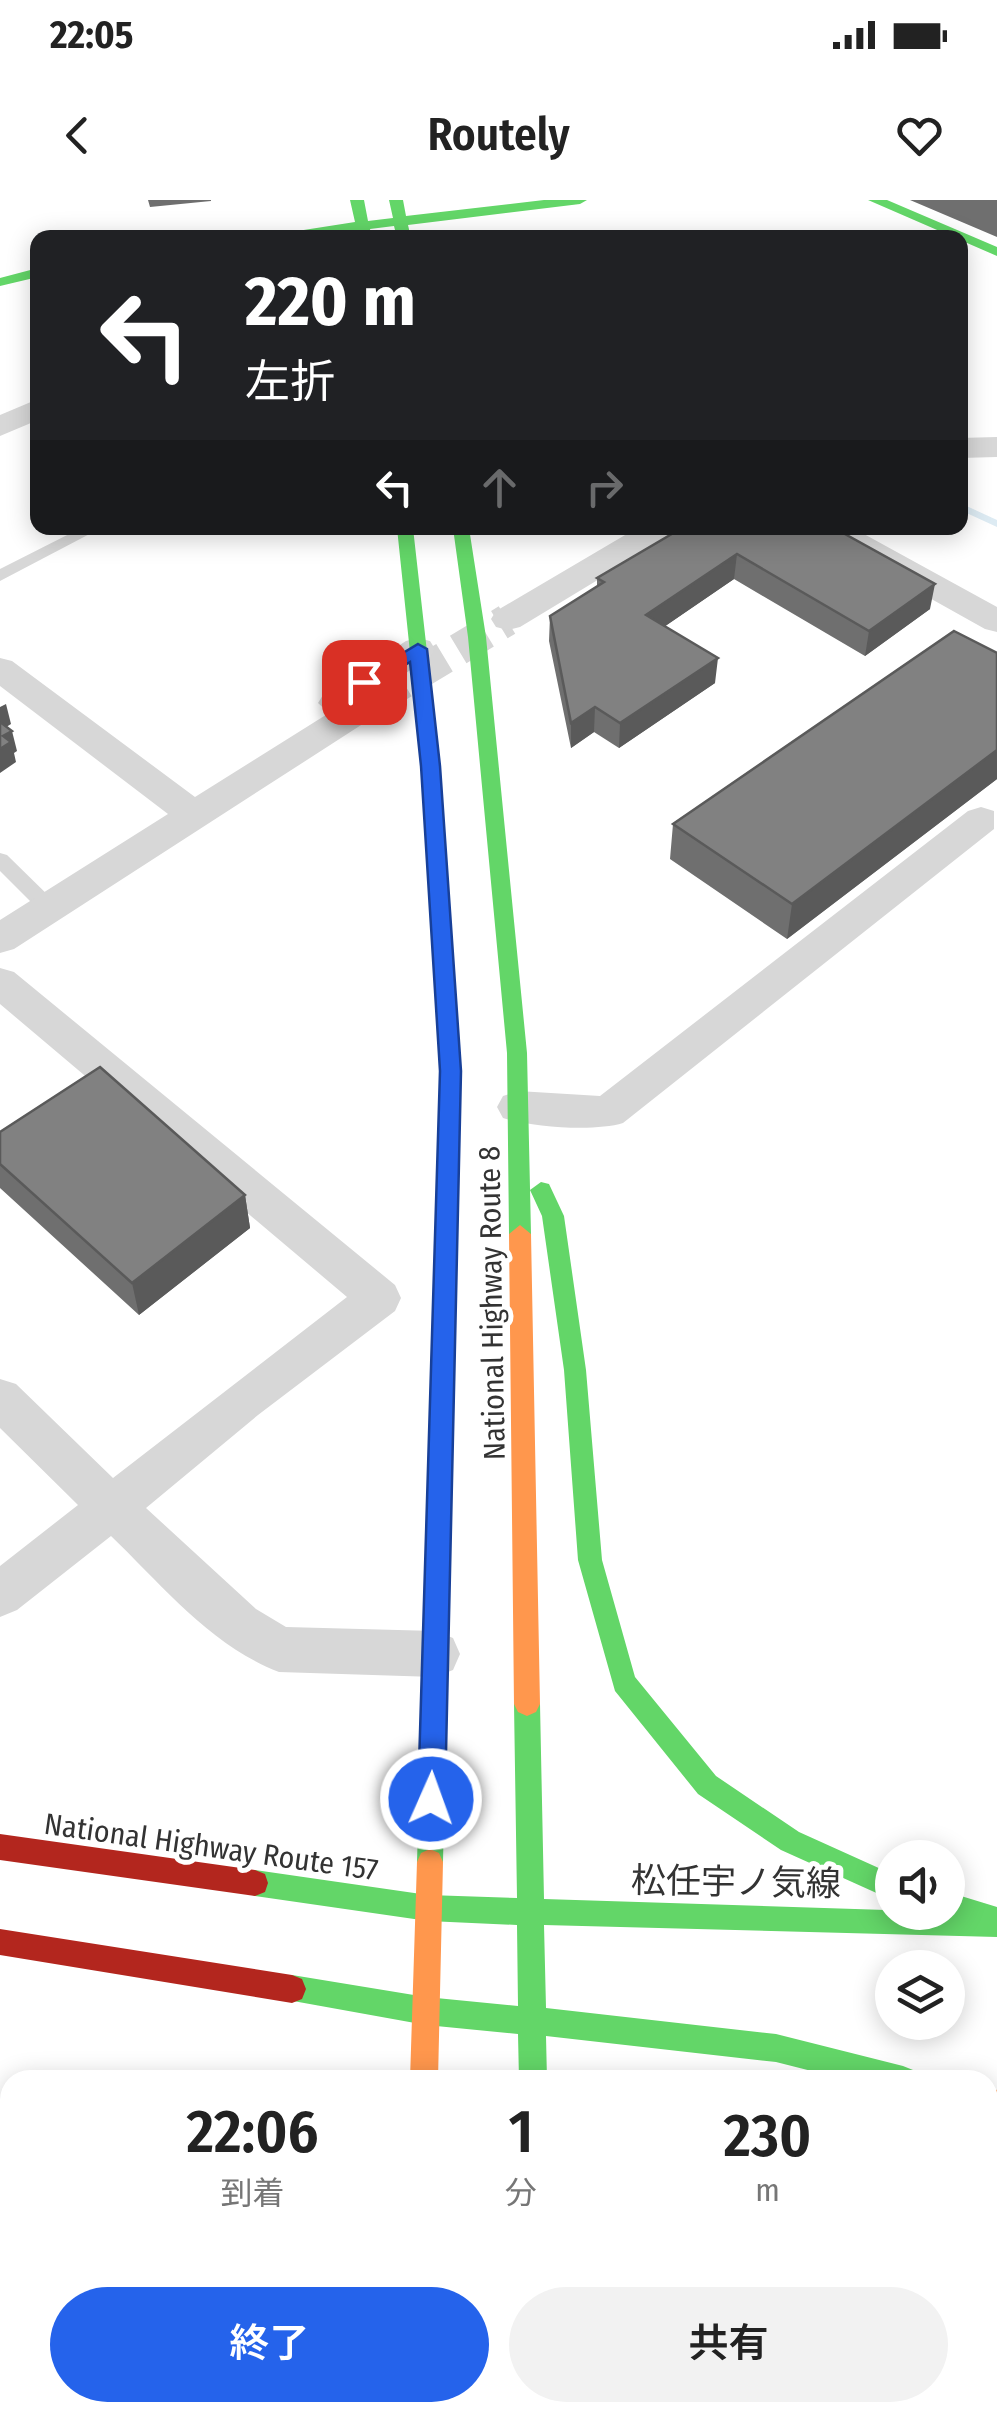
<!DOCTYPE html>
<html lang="ja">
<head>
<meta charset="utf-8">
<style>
  body { margin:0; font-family:"Fira Sans Condensed","Noto Sans JP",sans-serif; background:#f2f2f2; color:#222; height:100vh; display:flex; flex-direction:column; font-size:38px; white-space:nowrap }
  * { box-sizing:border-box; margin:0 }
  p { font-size:32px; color:#767676 }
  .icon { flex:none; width:55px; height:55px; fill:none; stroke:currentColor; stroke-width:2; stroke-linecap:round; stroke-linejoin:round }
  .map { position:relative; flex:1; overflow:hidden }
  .details { position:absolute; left:0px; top:1870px; width:998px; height:352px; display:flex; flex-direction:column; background:#fff; border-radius:30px 30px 0 0; box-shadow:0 5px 25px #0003 }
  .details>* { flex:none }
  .guide { position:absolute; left:30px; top:30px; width:938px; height:305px; border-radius:20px; box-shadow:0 5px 25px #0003; background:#202124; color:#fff; overflow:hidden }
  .controls { position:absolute; left:875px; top:1640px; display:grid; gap:20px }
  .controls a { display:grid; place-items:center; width:90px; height:90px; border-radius:50%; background:#fff; box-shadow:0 5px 25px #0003; font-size:50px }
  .pin { position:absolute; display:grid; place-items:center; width:85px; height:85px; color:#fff; margin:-42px; border-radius:20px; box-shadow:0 5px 15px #0006 }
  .me { position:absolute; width:110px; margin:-55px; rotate:2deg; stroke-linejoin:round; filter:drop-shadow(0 0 8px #0008) }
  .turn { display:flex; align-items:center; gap:35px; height:210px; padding:0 50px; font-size:45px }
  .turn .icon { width:130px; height:130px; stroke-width:2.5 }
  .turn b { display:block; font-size:70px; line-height:85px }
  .lanes { display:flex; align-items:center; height:95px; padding:0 50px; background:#0003; justify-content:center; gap:50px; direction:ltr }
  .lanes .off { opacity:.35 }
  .eta { display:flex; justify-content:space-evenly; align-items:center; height:170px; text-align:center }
  .eta b { font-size:60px; font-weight:600; line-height:70px }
  .button { display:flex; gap:20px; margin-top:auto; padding:20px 50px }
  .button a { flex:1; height:115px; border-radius:60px; background:#2563eb; color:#fff; font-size:40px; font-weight:600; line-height:115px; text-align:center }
  .button a+a { background:#f2f2f2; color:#222 }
  .status { display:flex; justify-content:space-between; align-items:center; height:70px; padding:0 50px; background:#fff; direction:ltr }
  .status svg { height:28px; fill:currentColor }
  header { display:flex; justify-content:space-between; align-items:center; height:130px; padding:0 50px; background:#fff; font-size:45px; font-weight:600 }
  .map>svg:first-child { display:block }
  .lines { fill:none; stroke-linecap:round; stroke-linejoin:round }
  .stream { fill:#ddebf3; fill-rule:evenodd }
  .street-tunnel { stroke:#d6d6d6; stroke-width:32; stroke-dasharray:32 16; stroke-linecap:butt }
  .lane { fill:#d7d7d7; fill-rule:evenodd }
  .street { fill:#d7d7d7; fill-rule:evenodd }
  .fast { fill:#63d668; fill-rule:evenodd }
  .slow { fill:#ff974d; fill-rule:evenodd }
  .jam { fill:#b3261e; fill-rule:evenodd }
  .wall { fill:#6f6f6f }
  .shaded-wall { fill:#5a5a5a }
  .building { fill:#818181; stroke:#5a5a5a; stroke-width:2.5 }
  .route { fill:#2563eb; stroke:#184099; stroke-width:2.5 }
  .labels { text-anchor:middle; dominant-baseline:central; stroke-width:10; stroke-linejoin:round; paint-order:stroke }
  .street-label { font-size:30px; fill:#333; stroke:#fff }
  .near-street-label { font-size:35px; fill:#333; stroke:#fff }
</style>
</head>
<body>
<div class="status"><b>22:05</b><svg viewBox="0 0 49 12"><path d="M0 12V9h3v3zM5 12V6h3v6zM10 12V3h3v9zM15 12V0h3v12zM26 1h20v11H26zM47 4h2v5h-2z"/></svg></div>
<header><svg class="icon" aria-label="back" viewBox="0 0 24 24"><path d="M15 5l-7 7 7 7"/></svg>Routely<svg class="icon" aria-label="heart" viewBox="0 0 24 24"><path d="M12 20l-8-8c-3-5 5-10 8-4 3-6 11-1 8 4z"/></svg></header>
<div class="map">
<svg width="997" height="2222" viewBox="0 0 997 2222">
  <rect width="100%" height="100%" fill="#fff"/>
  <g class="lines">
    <path class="stream" d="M960 303 997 320V327L960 310Z"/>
    <path class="street-tunnel" d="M376 499 507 420"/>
    <path class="lane" d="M81 328H101L0 381V369Z
      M0 653 7 655 57 704 60 709 57 714H43L0 671Z"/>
    <path class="street" d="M38 199V220L0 236V215Z
      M997 237V257L960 258V238Z
      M637 328H677L672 335 520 427 508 430 496 427 491 419 496 411Z
      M812 328H853L997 407V432L985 429 817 335Z
      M418 438 430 441 435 449 430 457 382 489 394 499 389 507 14 749 0 753V720L168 614 0 486V458L12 461 195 597 329 513 318 503 323 495 406 441Z
      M981 607 994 611V629L623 923C594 932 532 927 503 918L497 907 503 896 518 891 600 896 968 611Z
      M0 768 14 772 395 1085 401 1098 395 1111 258 1215 146 1308 256 1409 286 1427 435 1431 453 1438 460 1454 453 1470 435 1477 279 1472C211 1446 162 1385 111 1336L17 1410 0 1417V1366L78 1305 0 1228V1179L16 1184 113 1278 347 1097 0 804Z
      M988 2145 997 2149V2216L988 2212Z"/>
    <path class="fast" d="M350 0H364L368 21 393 18 389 0H403L406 16 544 0H587L580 4 408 25 411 38H397L394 26 370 29 372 38H358L356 31 299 38H252L355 22Z
      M868 0H887L997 47V56Z
      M38 68V77L0 86V78Z
      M397 328H413L440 567 460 871 443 1662 439 1671 430 1675 421 1671 417 1662 440 871 422 567Z
      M453 328H469L486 437 527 853 531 1034 520 1043 509 1034 507 853 468 437Z
      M541 982 549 984 564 1016 586 1170 602 1360 635 1477 716 1576 799 1632 892 1674V1700L781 1650 698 1594 615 1491 578 1360 564 1170 542 1016 530 990Z
      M527 1492 536 1496 540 1504 544 1699 948 1712V1692L997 1707V1737L544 1725 546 1808 776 1834 903 1866 913 1870 917 1880H847L776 1862 546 1836 547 1880H519L518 1834 426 1825 282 1799 278 1789 282 1779 292 1775 426 1797 518 1806 517 1725 428 1721 255 1696 245 1692 242 1683 245 1674 255 1670 428 1695 517 1698 514 1504 518 1496Z
      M394 2212H425V2222H393Z"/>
    <path class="slow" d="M520 1025 531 1034 540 1504 536 1512 527 1516 518 1512 514 1504 509 1034Z
      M430 1649 439 1653 443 1662 438 1880H410L417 1662 421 1653Z
      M988 1887 997 1890V1918L988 1915Z
      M512 2212H542L543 2222H511Z"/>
    <path class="jam" d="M0 1634 255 1670 265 1674 268 1683 265 1692 255 1696 0 1660Z
      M0 1729 292 1775 302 1779 306 1789 302 1799 292 1803 0 1755Z"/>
  </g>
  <path class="wall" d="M148 0H211V1L150 7Z
    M910 0H997V37Z
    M673 328H834L930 409 865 456 734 379 665 426 715 483 619 548 594 532 571 548 549 441 550 416 597 387V378L673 333Z
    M997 453V579L787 739 670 659 673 624Z
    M0 932 245 995 250 1028 139 1115 0 988Z"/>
  <path class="shaded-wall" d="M737 354 734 379 645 440 646 415Z
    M935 384 930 409 865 456 869 431Z
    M718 458 715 483 619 548 620 523Z
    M6 504 11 524 0 531V507Z
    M595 507 594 532 571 548V523Z
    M12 531 17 551 14 553 16 562 0 573V549L3 536Z
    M997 550V579L787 739 792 704Z
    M245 995 250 1028 139 1115 132 1083Z"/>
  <path class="building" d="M682 328H834L935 384 869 431 737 354 646 415 718 458 620 523 595 507 571 523 550 416 604 382 597 378Z
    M954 431 997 453V550L792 704 673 624Z
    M0 522 12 531 3 536 11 542 0 549Z
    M100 867 245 995 132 1083 0 964V932Z
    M728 2212H886L896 2222H719Z"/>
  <path class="route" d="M418 444 427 449 440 566 461 871 445 1599 441 1608 431 1612 422 1608 418 1599 440 871 421 566 410 462 370 486 364 488 355 482Z"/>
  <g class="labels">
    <g class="street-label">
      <text transform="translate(492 1103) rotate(-91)">National Highway Route 8</text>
      <text transform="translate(211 1647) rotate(8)">National Highway Route 157</text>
    </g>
    <g class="near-street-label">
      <text transform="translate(736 1682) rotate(1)">松任宇ノ気線</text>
    </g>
  </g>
</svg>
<div class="controls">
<a><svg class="icon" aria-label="sound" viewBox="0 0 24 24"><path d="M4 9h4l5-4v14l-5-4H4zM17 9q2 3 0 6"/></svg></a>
<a><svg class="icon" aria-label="layers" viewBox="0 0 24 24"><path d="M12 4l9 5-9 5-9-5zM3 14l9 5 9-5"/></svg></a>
</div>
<div class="pin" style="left:364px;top:482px;background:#d93025"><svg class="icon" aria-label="arrive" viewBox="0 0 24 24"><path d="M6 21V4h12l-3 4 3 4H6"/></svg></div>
<svg class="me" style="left:431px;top:1599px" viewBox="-20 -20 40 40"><circle r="17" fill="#2563eb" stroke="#fff" stroke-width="3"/><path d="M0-11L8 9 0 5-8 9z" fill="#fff"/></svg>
<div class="guide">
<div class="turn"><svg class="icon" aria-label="left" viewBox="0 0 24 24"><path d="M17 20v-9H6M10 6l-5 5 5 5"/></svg><div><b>220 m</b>左折</div></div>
<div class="lanes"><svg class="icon" aria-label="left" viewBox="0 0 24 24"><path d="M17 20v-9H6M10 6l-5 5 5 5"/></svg><svg class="icon off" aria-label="ahead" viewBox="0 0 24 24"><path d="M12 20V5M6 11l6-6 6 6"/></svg><svg class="icon off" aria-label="right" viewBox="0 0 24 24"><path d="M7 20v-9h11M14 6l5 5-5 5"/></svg></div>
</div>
<section class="details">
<div class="eta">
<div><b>22:06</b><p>到着</p></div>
<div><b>1</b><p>分</p></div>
<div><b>230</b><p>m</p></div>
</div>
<div class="button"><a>終了</a><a>共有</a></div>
</section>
</div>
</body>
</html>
